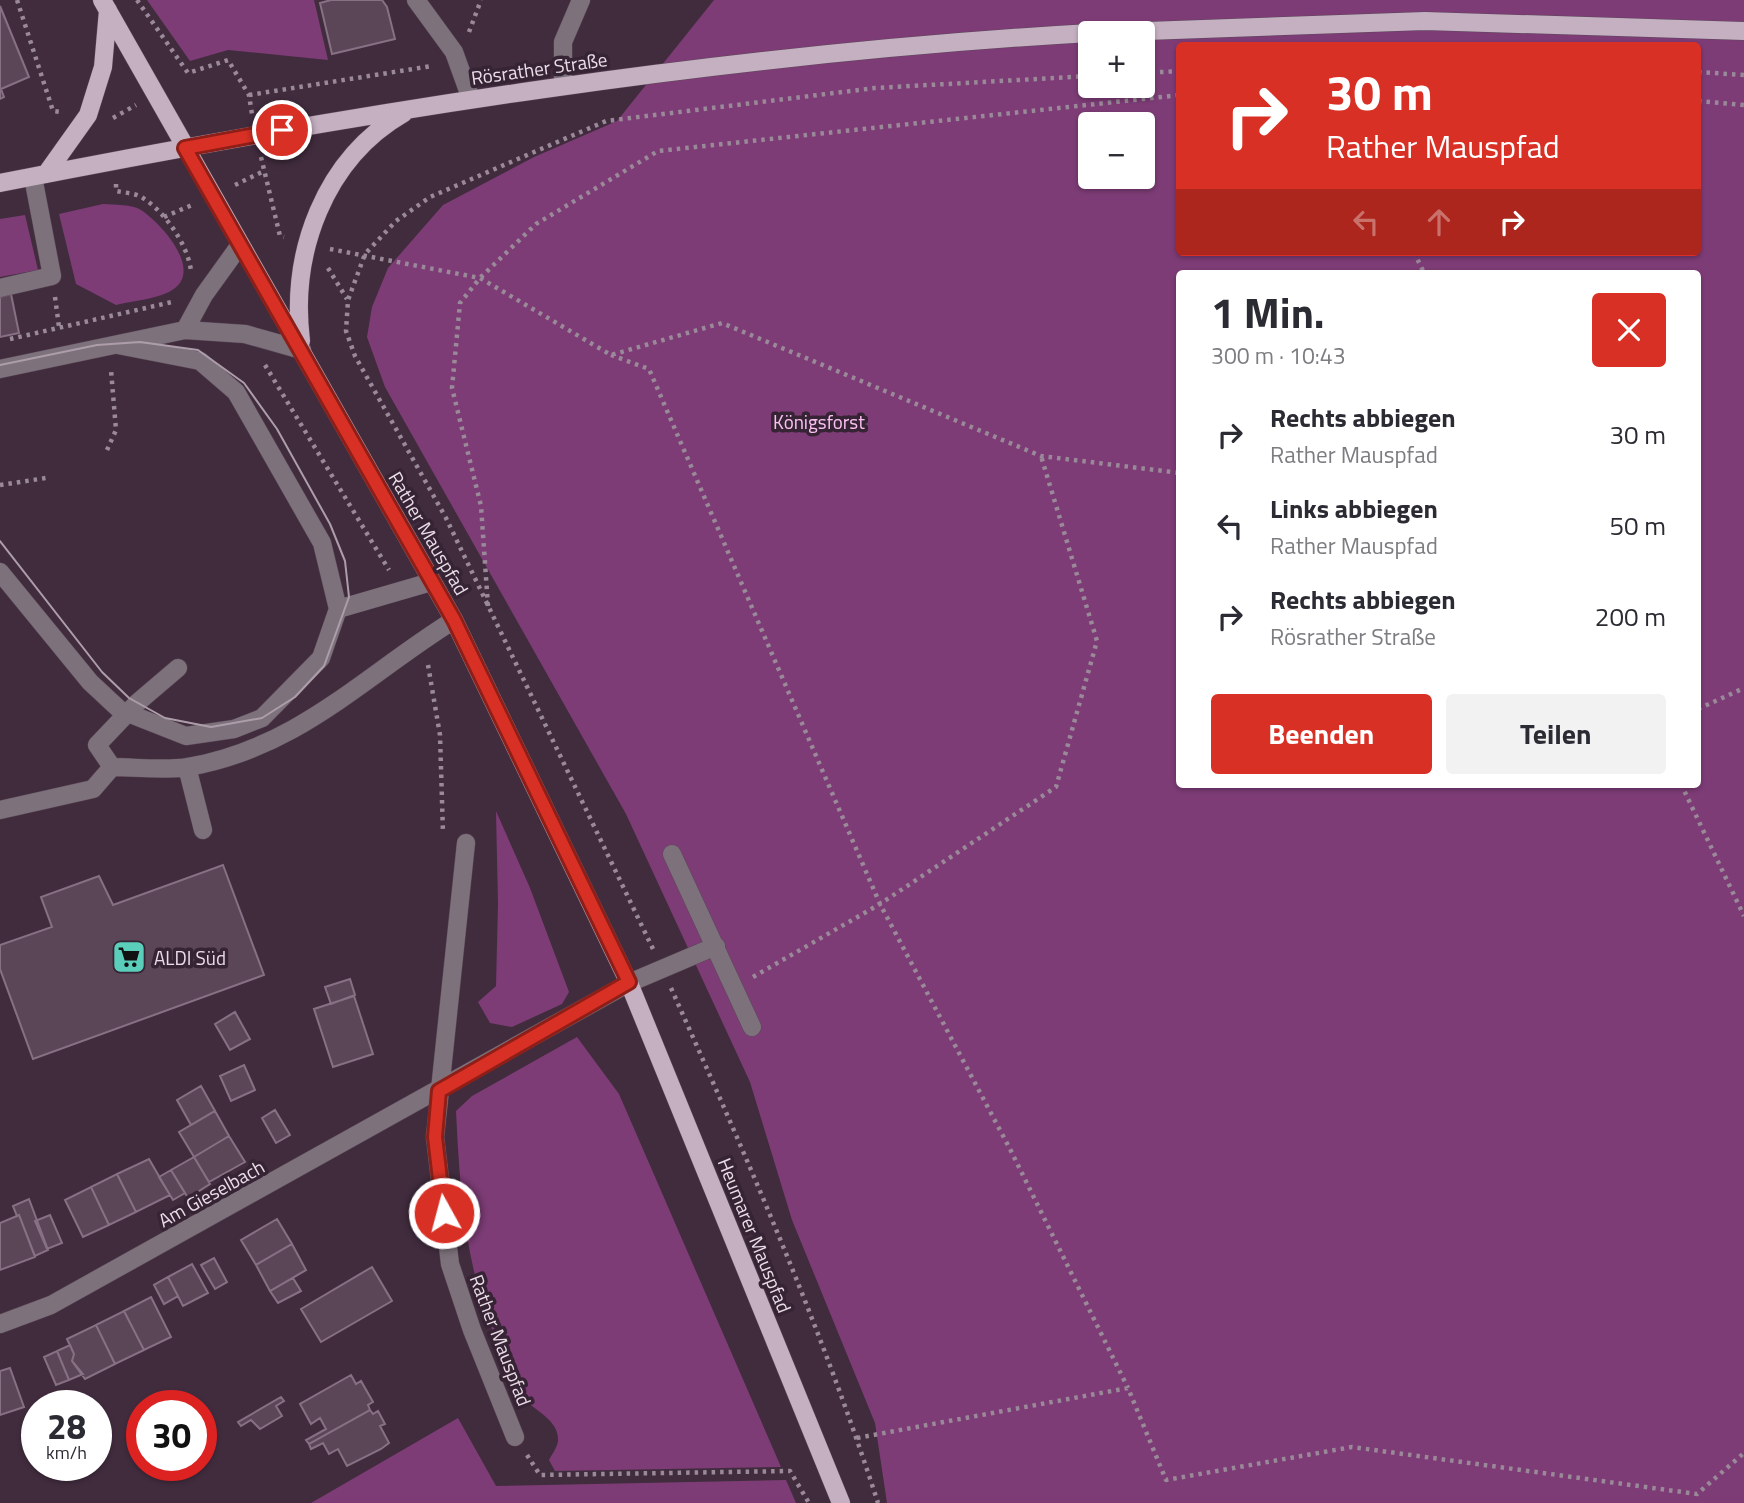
<!DOCTYPE html>
<html lang="de">
<head>
<meta charset="utf-8">
<style>
  body { margin:0; font-family:"Titillium Web",sans-serif; background:#f2f2f3; color:#2b2b33; height:100vh; display:flex; flex-direction:column; font-size:26px; white-space:nowrap }
  * { box-sizing:border-box; margin:0 }
  p { font-size:23px; color:#7c7c81 }
  .icon { flex:none; width:38px; height:38px; fill:none; stroke:currentColor; stroke-width:2; stroke-linecap:round; stroke-linejoin:round }
  .map { position:relative; flex:1; overflow:hidden }
  .details { position:absolute; left:1176px; top:270px; width:525px; height:518px; display:flex; flex-direction:column; background:#fff; border-radius:7px; box-shadow:0 2px 5px #0004 }
  .details>* { flex:none }
  .top-card { position:absolute; left:1176px; top:42px; width:525px; height:214px; border-radius:7px; box-shadow:0 2px 5px #0004; background:#d93025; color:#fff; overflow:hidden }
  .fabs { position:absolute; left:1078px; top:21px; display:grid; gap:14px }
  .fabs a { display:grid; place-items:center; width:77px; height:77px; border-radius:7px; background:#fff; box-shadow:0 2px 5px #0004; font-size:35px }
  .speed { position:absolute; left:21px; top:1390px; display:flex; gap:14px; font-size:35px; font-weight:700; text-align:center }
  .speed>* { display:grid; place-content:center; width:91px; height:91px; border-radius:50%; background:#fff; box-shadow:0 2px 5px #0004; line-height:1 }
  .speed small { font-size:18px; font-weight:400 }
  .speed .limit { border:10px solid #d22; background:#fff; color:#111 }
  .pin { position:absolute; display:grid; place-items:center; width:60px; height:60px; color:#fff; margin:-30px; border:4px solid #fff; border-radius:50%; box-shadow:0 2px 7px #0007 }
  .me { position:absolute; width:77px; margin:-38px; rotate:353deg; stroke-linejoin:round; filter:drop-shadow(0 0 5px #0008) }
  .turn { display:flex; align-items:center; gap:24px; height:147px; padding:0 35px; font-size:32px }
  .turn .icon { width:91px; height:91px; stroke-width:2.5 }
  .turn b { display:block; font-size:49px; line-height:60px }
  .lanes { display:flex; align-items:center; height:66px; padding:0 35px; background:#0003; justify-content:center; gap:35px; direction:ltr }
  .lanes .off { opacity:.35 }
  .round { display:grid; place-items:center; flex:none; width:74px; height:74px; border-radius:7px; background:#f2f2f3 }
  .summary { display:flex; align-items:center; justify-content:space-between; height:119px; padding:0 35px }
  h1 { font-size:42px; font-weight:700; line-height:52px }
  .button { display:flex; gap:14px; margin-top:auto; padding:14px 35px }
  .button a { flex:1; height:80px; border-radius:7px; background:#d93025; color:#fff; font-size:28px; font-weight:700; line-height:80px; text-align:center }
  .button a+a { background:#f2f2f3; color:#2b2b33 }
  ul { padding:0; list-style:none }
  li { display:flex; align-items:center; gap:21px; height:91px; padding:0 35px }
  li div { flex:1 }
  li b { display:block; font-size:26px }
  li em { font-style:normal }
  .map>svg:first-child { display:block }
  .green { fill:#7d3c76; fill-rule:evenodd }
  .building { fill:#5b4658; stroke:#887084; stroke-width:2 }
  .lines { fill:none; stroke-linecap:round; stroke-linejoin:round }
  .minor-casing { stroke:#5c4859; stroke-width:19 }
  .major-casing { stroke:#5c4859; stroke-width:19 }
  .path { stroke:#9a8998; stroke-width:4.5; stroke-dasharray:3.5 5; stroke-linecap:butt }
  .minor { stroke:#7d727b; stroke-width:18 }
  .major { stroke:#c5b0c2; stroke-width:18 }
  .tram { stroke:#ad9daa; stroke-width:2 }
  .route-casing { stroke:#8d1f18; stroke-width:18 }
  .route { stroke:#d93025; stroke-width:12 }
  .labels { text-anchor:middle; dominant-baseline:central; stroke-width:7; stroke-linejoin:round; paint-order:stroke }
  .street-label { font-size:19px; fill:#eadde8; stroke:#362334 }
  .park-label { font-size:19px; fill:#fcc1f4; stroke:#362334 }
  .poi-label { font-size:19px; fill:#eadde8; stroke:#362334; text-anchor:start }
</style>
</head>
<body>
<div class="map">
<svg width="1744" height="1503" viewBox="0 0 1744 1503">
  <rect width="100%" height="100%" fill="#412c3e"/>
  <path class="green" d="M147 0H314L328 60 228 50 190 61Z
    M714 0H1744V1503H887L875 1423 792 1220 750 1082 626 814 385 387 367 337 372 307 388 268 443 205 534 157 617 121ZM1090 33H1143V86H1090ZM1180 46H1698V252H1180ZM1090 124H1143V177H1090ZM1180 273H1698V784H1180Z
    M103 204C114 205 132 204 141 210 161 223 207 273 169 292 154 299 133 301 116 305L76 284 59 214Z
    M25 215 38 270 0 277V219Z
    M496 811 530 888 569 992 562 1004 512 1027 490 1023 478 1002 496 986 498 904Z
    M577 1037 619 1094 781 1467 555 1471 549 1460C552 1454 557 1448 558 1441 560 1416 524 1408 516 1388 505 1357 490 1329 481 1298 463 1237 459 1174 456 1111L472 1096Z
    M458 1418 496 1486 786 1480 796 1503H311Z"/>
  <path class="building" d="M331 0H382L387 7 395 39 332 54 320 3Z
    M0 6 29 77 1 89 4 97 0 99Z
    M11 294 19 333 0 337V297Z
    M223 865 264 975 33 1059 0 969V945L52 927 41 897 99 876 113 905Z
    M350 979 355 995 331 1004 325 987Z
    M354 996 373 1054 333 1067 314 1009Z
    M235 1012 250 1039 230 1050 215 1024Z
    M244 1065 255 1090 231 1101 220 1076Z
    M201 1086 215 1111 191 1125 177 1100Z
    M275 1110 290 1135 276 1143 262 1118Z
    M215 1111 229 1136 194 1157 179 1132Z
    M229 1136 245 1162 209 1182 194 1157Z
    M194 1157 210 1184 188 1198 171 1170Z
    M149 1159 170 1195 136 1212 117 1174Z
    M171 1170 185 1193 173 1200 159 1177Z
    M117 1174 136 1212 109 1225 91 1187Z
    M91 1187 109 1225 83 1237 65 1200Z
    M29 1199 48 1250 35 1256 19 1215 17 1216 13 1206Z
    M19 1215 35 1257 0 1270V1223Z
    M50 1215 62 1243 47 1249 35 1221Z
    M277 1219 292 1244 256 1265 241 1240Z
    M292 1244 306 1270 270 1291 256 1265Z
    M214 1258 227 1282 215 1289 201 1265Z
    M192 1264 208 1293 183 1306 168 1277Z
    M372 1267 392 1301 321 1342 301 1309Z
    M168 1277 178 1296 164 1304 154 1285Z
    M293 1278 301 1291 278 1303 270 1291Z
    M151 1297 171 1337 144 1350 124 1311Z
    M124 1311 144 1350 115 1364 96 1325Z
    M96 1325 115 1364 85 1379 72 1361 74 1354 67 1339Z
    M70 1345 74 1354 72 1361 83 1374 69 1380 57 1351Z
    M57 1351 69 1380 56 1385 44 1357Z
    M10 1368 24 1407 0 1415V1371Z
    M351 1375 356 1384 361 1381 373 1402 368 1405 370 1410 309 1444 306 1440 326 1429 320 1418 311 1424 300 1404Z
    M281 1397 284 1401 276 1406 282 1416 260 1429 251 1420 241 1426 238 1422Z
    M370 1410 373 1414 378 1411 385 1424 380 1426 389 1443 381 1449 347 1466 338 1449 329 1454 323 1443 311 1449 309 1444Z"/>
  <g class="lines">
    <defs>
      <path id="minor" d="M416 0 454 52 471 99
        M563 85V42L581 0
        M0 288 52 276 33 177
        M185 330 204 295 240 245
        M0 369 185 330 245 334 302 350
        M0 572 90 682 120 710 186 736 234 729 262 718 321 658 338 609 322 543 236 392 200 361 118 345
        M338 609 431 582
        M178 668 137 703 97 745 112 767C136 767 164 771 188 767 298 748 364 676 454 620
        M187 767 203 830
        M0 810 93 789 112 767
        M466 843 435 1137 450 1264 472 1330 515 1437
        M672 854 752 1027
        M0 1324 51 1305 629 983 716 946"/>
      <path id="major" d="M102 0 454 620 629 983 841 1503
        M1091 33 1425 21 1744 31
        M46 174 88 115 103 67 108 10
        M0 183C360 112 723 54 1090 33
        M301 341C290 253 324 159 404 113"/>
    </defs>
    <use href="#minor" class="minor-casing"/>
    <use href="#major" class="major-casing"/>
    <path class="path" d="M17 0 53 111 61 112
      M137 0 188 73 228 60 249 95 252 114
      M469 32 481 0
      M1698 72 1744 75
      M1143 73 1180 71
      M249 95 432 66
      M1698 101 1744 105
      M113 118 136 105
      M261 157 280 236 284 237
      M116 184V191C125 193 136 193 143 198 165 212 188 245 191 271
      M235 185 264 171
      M164 217 192 205
      M330 249 480 278 611 355 722 323 1041 456 1180 473
      M1414 252 1424 273
      M328 268 347 299
      M55 297 59 327
      M10 339 172 302
      M611 355 649 369 880 904 1010 1149 1128 1388
      M265 365 389 570
      M107 450 116 430 111 370
      M0 485 46 478
      M488 606 481 506 452 388 460 303 480 278 536 224 658 151 1180 95
      M428 665 440 735 443 833
      M1698 709 1744 688
      M1681 784 1744 916
      M653 949 446 518 355 356 346 331 348 300 365 254 396 221 430 197 606 121 875 88 1090 76
      M753 977 880 904 1056 787 1097 641 1041 456
      M671 988C747 1158 821 1326 878 1503
      M857 1438 1128 1388 1166 1480 1352 1447 1697 1494 1744 1453
      M527 1455 540 1475 790 1471 809 1503"/>
    <use href="#minor" class="minor"/>
    <use href="#major" class="major"/>
    <path class="tram" d="M0 365 97 345 140 342 198 350 244 383 277 429 330 524 345 561 349 597 324 666 295 697 262 718 211 727 165 718 129 698 102 672 0 541"/>
  </g>
  <g class="lines">
    <defs>
      <path id="route" d="M282 130 185 148 454 620 629 982 439 1091 435 1137 444 1213"/>
    </defs>
    <use href="#route" class="route-casing"/>
    <use href="#route" class="route"/>
  </g>
  <defs>
    <symbol id="supermarket-square" viewBox="-11 -11 22 22"><rect x="-9" y="-9" width="18" height="18" rx="4" fill="#5bcebb" stroke="#362334"/><path d="M-6-5.5h2.5l.6 2H6L4.5 2H-2.5L-4.4-4H-6ZM-1.5 3.2a1.3 1.3 0 1 0 .1 0ZM3 3.2a1.3 1.3 0 1 0 .1 0Z" fill="#111"/></symbol>
  </defs>
  <g fill-rule="evenodd">
    <use href="#supermarket-square" x="110" y="938" width="38" height="38"/>
  </g>
  <g class="labels">
    <g class="street-label">
      <text transform="translate(539 68) rotate(-8)">Rösrather Straße</text>
      <text transform="translate(429 533) rotate(60)">Rather Mauspfad</text>
      <text transform="translate(211 1193) rotate(-29)">Am Gieselbach</text>
      <text transform="translate(755 1235) rotate(68)">Heumarer Mauspfad</text>
      <text transform="translate(501 1340) rotate(69)">Rather Mauspfad</text>
    </g>
    <g class="park-label">
      <text x="819" y="421">Königsforst</text>
    </g>
    <g class="poi-label">
      <text x="154" y="957">ALDI Süd</text>
    </g>
  </g>
</svg>
<div class="fabs">
<a>+</a>
<a>−</a>
</div>
<div class="speed"><div>28<small>km/h</small></div><div class="limit">30</div></div>
<div class="pin" style="left:282px;top:130px;background:#d93025"><svg class="icon" aria-label="arrive" viewBox="0 0 24 24"><path d="M6 21V4h12l-3 4 3 4H6"/></svg></div>
<svg class="me" style="left:444px;top:1213px" viewBox="-20 -20 40 40"><circle r="17" fill="#d93025" stroke="#fff" stroke-width="3"/><path d="M0-11L8 9 0 5-8 9z" fill="#fff"/></svg>
<div class="top-card">
<div class="turn"><svg class="icon" aria-label="right" viewBox="0 0 24 24"><path d="M7 20v-9h11M14 6l5 5-5 5"/></svg><div><b>30 m</b>Rather Mauspfad</div></div>
<div class="lanes"><svg class="icon off" aria-label="left" viewBox="0 0 24 24"><path d="M17 20v-9H6M10 6l-5 5 5 5"/></svg><svg class="icon off" aria-label="ahead" viewBox="0 0 24 24"><path d="M12 20V5M6 11l6-6 6 6"/></svg><svg class="icon" aria-label="right" viewBox="0 0 24 24"><path d="M7 20v-9h11M14 6l5 5-5 5"/></svg></div>
</div>
<section class="details">
<div class="summary"><div><h1>1 Min.</h1><p>300 m · 10:43</p></div><a class="round" style="background:#d93025;color:#fff"><svg class="icon" aria-label="close" viewBox="0 0 24 24"><path d="M6 6l12 12M18 6L6 18"/></svg></a></div>
<ul>
<li><svg class="icon" aria-label="right" viewBox="0 0 24 24"><path d="M7 20v-9h11M14 6l5 5-5 5"/></svg><div><b>Rechts abbiegen</b><p>Rather Mauspfad</p></div><em>30 m</em></li>
<li><svg class="icon" aria-label="left" viewBox="0 0 24 24"><path d="M17 20v-9H6M10 6l-5 5 5 5"/></svg><div><b>Links abbiegen</b><p>Rather Mauspfad</p></div><em>50 m</em></li>
<li><svg class="icon" aria-label="right" viewBox="0 0 24 24"><path d="M7 20v-9h11M14 6l5 5-5 5"/></svg><div><b>Rechts abbiegen</b><p>Rösrather Straße</p></div><em>200 m</em></li>
</ul>
<div class="button"><a>Beenden</a><a>Teilen</a></div>
</section>
</div>
</body>
</html>
